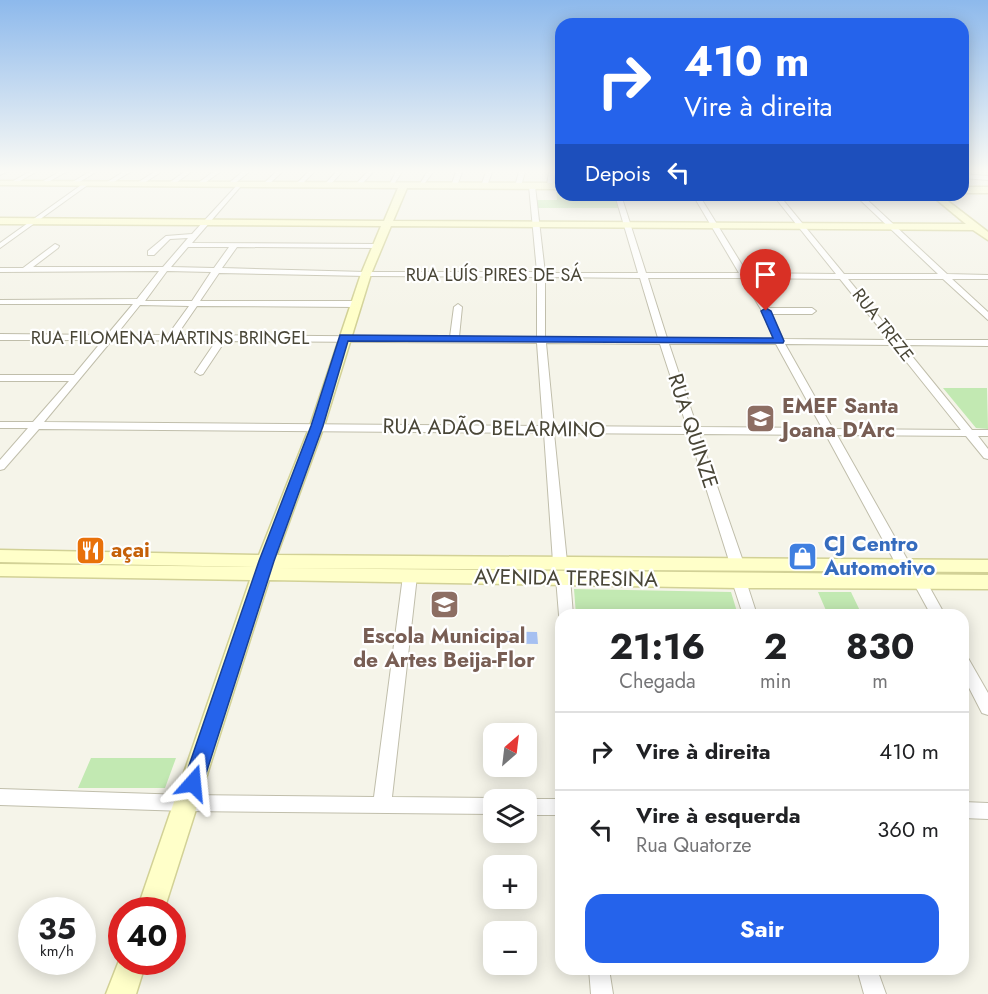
<!DOCTYPE html>
<html lang="pt">
<head>
<meta charset="utf-8">
<style>
  body { margin:0; font-family:Jost,sans-serif; background:#f2f2f2; color:#202124; height:100vh; display:flex; flex-direction:column; font-size:22px; white-space:nowrap }
  * { box-sizing:border-box; margin:0 }
  p { font-size:20px; color:#757577 }
  .icon { flex:none; width:33px; height:33px; fill:none; stroke:currentColor; stroke-width:2; stroke-linecap:round; stroke-linejoin:round }
  .map { position:relative; flex:1; overflow:hidden }
  .details { position:absolute; left:555px; top:609px; width:414px; height:366px; display:flex; flex-direction:column; background:#fff; border-radius:18px; box-shadow:0 3px 15px #0003 }
  .details>* { flex:none }
  .banner { position:absolute; left:555px; top:18px; width:414px; height:183px; border-radius:18px; box-shadow:0 3px 15px #0003; background:#2563eb; color:#fff; overflow:hidden }
  .needle { width:39px; rotate:28deg }
  .buttons { position:absolute; left:483px; top:723px; display:grid; gap:12px }
  .buttons a { display:grid; place-items:center; width:54px; height:54px; border-radius:12px; background:#fff; box-shadow:0 3px 15px #0003; font-size:30px }
  .speed { position:absolute; left:18px; top:897px; display:flex; gap:12px; font-size:30px; font-weight:700; text-align:center }
  .speed>* { display:grid; place-content:center; width:78px; height:78px; border-radius:50%; background:#fff; box-shadow:0 3px 15px #0003; line-height:1 }
  .speed small { font-size:15px; font-weight:400 }
  .speed .limit { border:9px solid #d22; background:#fff; color:#111 }
  .pin { position:absolute; display:grid; place-items:center; width:51px; height:51px; color:#fff; margin:-62px -26px; border-radius:50% 50% 50% 0; rotate:-45deg; box-shadow:0 0 6px #0007 }
  .pin .icon { rotate:45deg }
  .me { position:absolute; width:66px; margin:-33px; rotate:18deg; stroke-linejoin:round; filter:drop-shadow(0 0 4px #0008) }
  .turn { display:flex; align-items:center; gap:21px; height:126px; padding:0 30px; font-size:27px }
  .turn .icon { width:78px; height:78px; stroke-width:2.5 }
  .turn b { display:block; font-size:42px; line-height:51px }
  .then { display:flex; align-items:center; height:57px; padding:0 30px; background:#0003; gap:12px; font-size:22px }
  .eta { display:flex; justify-content:space-evenly; align-items:center; height:102px; text-align:center }
  .eta b { font-size:36px; font-weight:700; line-height:42px }
  .cta { display:flex; gap:12px; margin-top:auto; padding:12px 30px }
  .cta a { flex:1; height:69px; border-radius:18px; background:#2563eb; color:#fff; font-size:24px; font-weight:700; line-height:69px; text-align:center }
  ul { padding:0; list-style:none }
  li { display:flex; align-items:center; gap:18px; height:78px; padding:0 30px; border-top:2px solid #e0e0e0 }
  li div { flex:1 }
  li b { display:block; font-size:22px }
  li em { font-style:normal }
  .map>svg:first-child { display:block }
  .green { fill:#c2e9b2 }
  .water { fill:#a6c0f1 }
  .lines { fill:none; stroke-linecap:round; stroke-linejoin:round }
  .street-casing { stroke:#c0beab; stroke-width:2 }
  .secondary-casing { stroke:#d2d196; stroke-width:3 }
  .street { fill:#fff; fill-rule:evenodd }
  .secondary { fill:#ffffc9; fill-rule:evenodd }
  .route { fill:#2563eb; stroke:#184099; stroke-width:1.5 }
  .labels { text-anchor:middle; dominant-baseline:central; stroke-width:4.5; stroke-linejoin:round; paint-order:stroke }
  .far-street-label { font-size:18px; fill:#494637; stroke:#fff }
  .education-label { font-size:21px; font-weight:bold; fill:#785e54; stroke:#fff; text-anchor:start }
  .street-label { font-size:21px; fill:#494637; stroke:#fff }
  .shop-label { font-size:21px; font-weight:bold; fill:#366cbe; stroke:#fff; text-anchor:start }
  .food-label { font-size:21px; font-weight:bold; fill:#c56008; stroke:#fff; text-anchor:start }
</style>
</head>
<body>
<div class="map">
<svg width="988" height="994" viewBox="0 0 988 994">
  <rect width="100%" height="100%" fill="#f5f4e9"/>
  <path class="green" d="M556 188H561V195H614L619 208H537V200H557Z
    M943 388H987L988 429 976 428Z
    M574 589 731 592 738 615H576Z
    M818 592H851L862 615H828Z
    M91 758H176L165 788H78Z"/>
  <path class="water" d="M481 631 537 632 538 644 480 643Z"/>
  <g class="lines">
    <defs>
      <path id="street" d="M0 172H6L0 175Z
        M29 172H36L13 185 8 184Z
        M59 172H66L43 185 38 184Z
        M89 172H96L76 184 71 183Z
        M123 172H130L109 185 104 184Z
        M154 172H161L141 185H137V183Z
        M184 172H191L173 185H169V183Z
        M213 172H220L202 185H198V183Z
        M242 172H249L233 185H229V183Z
        M276 172H282L267 186H263V184Z
        M308 172H314L300 186H296V184Z
        M336 172H342L329 186H325V184Z
        M367 172H373L360 186H356V184Z
        M396 172H402L392 187H388Z
        M427 172H433L422 187H418Z
        M456 172H462L457 186 454 188 451 186Z
        M486 172H492L487 186 484 188 481 186Z
        M519 172H525L521 186 518 188 515 186Z
        M549 172H555L553 186 550 188 547 186Z
        M963 174 988 176V180L963 178Z
        M84 183 89 184 0 248V243Z
        M239 183 241 186 192 243 378 244 382 246 378 248 237 247 222 268 366 272H537L529 186 532 184 535 186 545 273H638L615 195H621L646 273H739L693 195H699L747 273 836 274 773 195H779L844 274H938L855 195H862L947 274 988 275V279H952L988 312V320L943 279H848L898 340H988V346L903 345 972 430H988V436H978L988 449V459L984 458 966 436 837 435 911 566 909 569H899L897 566 826 435 699 434 744 564 742 567H732L730 564 689 434 554 433 567 562 565 565H555L553 562 544 433 39 429 4 469 0 470V460L28 428H0V422H33L69 381H0V375H74L103 340H0V334L107 335 133 304H0V300L137 299 159 271 0 272V268H23L55 244 59 246 58 248 33 267H163L188 238 170 239 154 255H148V251L166 236 192 234ZM188 247H229L214 268 171 267ZM167 271 211 272 192 301H145ZM219 273 366 276 537 277V338L459 337 462 307 458 304 454 307 450 337 177 335 197 306 357 307 361 304 357 301H200ZM545 277 640 278 658 338H545ZM648 278H742L762 311 774 339 667 338ZM750 278 840 279 889 340 783 339 771 314H812L816 311 812 308H769ZM140 305 189 306 168 335H116ZM112 340 216 341 195 372 200 375 203 374 225 341 537 343 543 426 44 422ZM546 343 660 344 687 427 554 426ZM669 344H776L822 428 697 427ZM785 344 893 345 961 430 833 429Z
        M410 571 415 573 417 576 392 797 494 798 498 800H494V814L186 811 0 805V789L186 795 374 797 403 576 405 573Z
        M563 573 568 575 570 578 573 615H561V619L559 615 556 578 558 575Z
        M739 576 744 578 746 581 757 615H743L732 581 734 578Z
        M920 577 925 579 945 615H931L913 582 915 579Z
        M963 656 968 658 988 693V715L982 713 963 676Z
        M526 799H561V815H526V800H524Z
        M963 802 988 803V819L963 818Z
        M589 969H609L613 994H591Z
        M857 969H877L886 994H864Z"/>
      <path id="secondary" d="M0 181 561 183V189L407 188 393 221 966 224 931 195H940L988 232V240L973 230 391 226 371 274 324 426 277 555 988 560V572L273 568 988 575V589L739 588 269 580 164 910H137L250 580 0 576V564L255 567 0 562V550L259 555 310 426 361 274 381 226 0 224V218L384 221 398 188 0 185Z
        M963 187H988V193H963Z
        M122 953V962H146L136 994H106Z"/>
    </defs>
    <use href="#street" class="street-casing"/>
    <use href="#secondary" class="secondary-casing"/>
    <use href="#street" class="street"/>
    <use href="#secondary" class="secondary"/>
  </g>
  <linearGradient id="sky" x2="0" y2="1"><stop stop-color="#8db9ec"/><stop offset="0.55" stop-color="#fafaf5"/><stop offset="1" stop-color="#fafaf5" stop-opacity="0"/></linearGradient>
  <rect width="988" height="311" fill="url(#sky)"/>
  <path class="route" d="M766 308 771 311 784 341 783 343 348 341 323 426 274 561 203 783 200 789 193 791 186 789 183 783 259 561 311 426 340 335 773 338 761 311Z"/>
  <defs>
    <symbol id="school-square" viewBox="-11 -11 22 22"><rect x="-9" y="-9" width="18" height="18" rx="4" fill="#8d6e63" stroke="#fff"/><path d="M0-5L7-2L0 1L-7-2ZM-4 1L0 2.5L4 1V4Q0 6-4 4Z" fill="#fff"/></symbol>
    <symbol id="restaurant-square" viewBox="-11 -11 22 22"><rect x="-9" y="-9" width="18" height="18" rx="4" fill="#e8710a" stroke="#fff"/><path d="M-5-6h1v4h1v-4h1v4h1v-4h1v5L-1.5 .5V6h-2V.5L-5-1ZM5-6V6H3V1.5H1.5Q1.5-4 5-6Z" fill="#fff"/></symbol>
    <symbol id="shop-square" viewBox="-11 -11 22 22"><rect x="-9" y="-9" width="18" height="18" rx="4" fill="#3f7fe0" stroke="#fff"/><path d="M-5-2.5h2.3a2.7 3.5 0 0 1 5.4 0H5L5.5 6h-11ZM-1.5-2.5h3a1.5 2.3 0 0 0-3 0Z" fill="#fff"/></symbol>
  </defs>
  <g fill-rule="evenodd">
    <use href="#school-square" x="744" y="402" width="33" height="33"/>
    <use href="#restaurant-square" x="74" y="534" width="33" height="33"/>
    <use href="#shop-square" x="786" y="540" width="33" height="33"/>
    <use href="#school-square" x="428" y="588" width="33" height="33"/>
  </g>
  <g class="labels">
    <g class="far-street-label">
      <text x="494" y="275">RUA LUÍS PIRES DE SÁ</text>
      <text transform="translate(883 325) rotate(52)">RUA TREZE</text>
      <text x="170" y="338">RUA FILOMENA MARTINS BRINGEL</text>
    </g>
    <g class="education-label">
      <text x="782" y="406">EMEF Santa<tspan x="782" dy="24">Joana D'Arc</tspan></text>
      <text x="444" y="636" text-anchor="middle">Escola Municipal<tspan x="444" dy="24">de Artes Beija-Flor</tspan></text>
    </g>
    <g class="street-label">
      <text transform="translate(494 428) rotate(1)">RUA ADÃO BELARMINO</text>
      <text transform="translate(693 431) rotate(72)">RUA QUINZE</text>
      <text transform="translate(566 578) rotate(1)">AVENIDA TERESINA</text>
    </g>
    <g class="shop-label">
      <text x="824" y="544">CJ Centro<tspan x="824" dy="24">Automotivo</tspan></text>
    </g>
    <g class="food-label">
      <text x="111" y="550">açai</text>
    </g>
  </g>
</svg>
<div class="buttons">
<a><svg class="needle" viewBox="-14 -14 28 28"><path d="M0-13l5 13h-10z" fill="#e53935"/><path d="M0 13l5-13h-10z" fill="#757577"/></svg></a>
<a><svg class="icon" aria-label="layers" viewBox="0 0 24 24"><path d="M12 4l9 5-9 5-9-5zM3 14l9 5 9-5"/></svg></a>
<a>+</a>
<a>−</a>
</div>
<div class="speed"><div>35<small>km/h</small></div><div class="limit">40</div></div>
<div class="pin" style="left:766px;top:311px;background:#d93025"><svg class="icon" aria-label="arrive" viewBox="0 0 24 24"><path d="M6 21V4h12l-3 4 3 4H6"/></svg></div>
<svg class="me" style="left:193px;top:783px" viewBox="-20 -20 40 40"><path d="M0-17L14 15 0 8-14 15z" fill="#2563eb" stroke="#fff" stroke-width="4"/></svg>
<div class="banner">
<div class="turn"><svg class="icon" aria-label="right" viewBox="0 0 24 24"><path d="M7 20v-9h11M14 6l5 5-5 5"/></svg><div><b>410 m</b>Vire à direita</div></div>
<div class="then">Depois<svg class="icon" aria-label="left" viewBox="0 0 24 24"><path d="M17 20v-9H6M10 6l-5 5 5 5"/></svg></div>
</div>
<section class="details">
<div class="eta">
<div><b>21:16</b><p>Chegada</p></div>
<div><b>2</b><p>min</p></div>
<div><b>830</b><p>m</p></div>
</div>
<ul>
<li><svg class="icon" aria-label="right" viewBox="0 0 24 24"><path d="M7 20v-9h11M14 6l5 5-5 5"/></svg><div><b>Vire à direita</b></div><em>410 m</em></li>
<li><svg class="icon" aria-label="left" viewBox="0 0 24 24"><path d="M17 20v-9H6M10 6l-5 5 5 5"/></svg><div><b>Vire à esquerda</b><p>Rua Quatorze</p></div><em>360 m</em></li>
</ul>
<div class="cta"><a>Sair</a></div>
</section>
</div>
</body>
</html>
